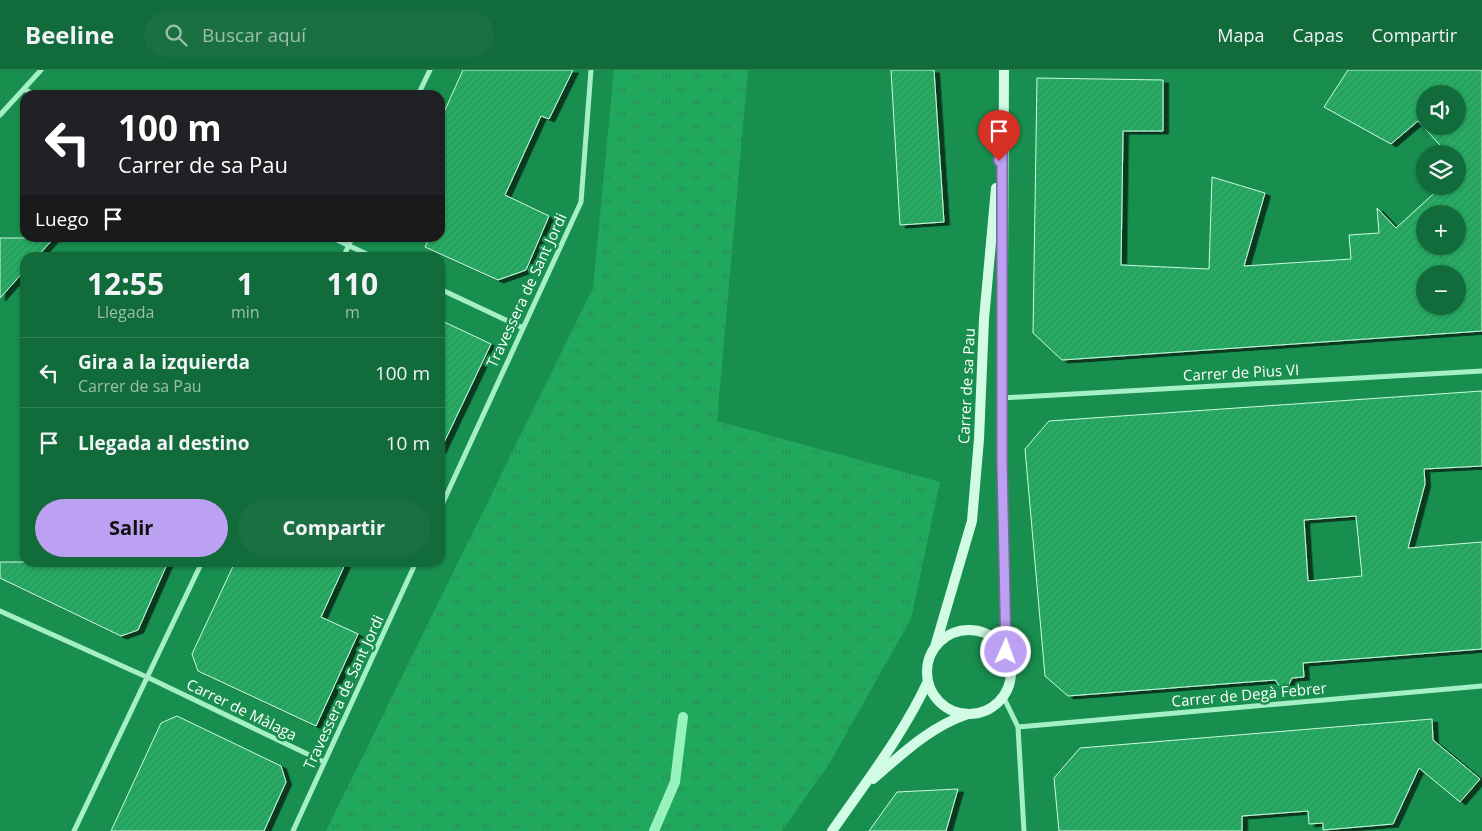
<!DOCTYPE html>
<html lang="es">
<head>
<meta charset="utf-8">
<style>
  body { margin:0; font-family:"Open Sans",sans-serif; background:#1b7042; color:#f1f3f6; height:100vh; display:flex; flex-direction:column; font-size:19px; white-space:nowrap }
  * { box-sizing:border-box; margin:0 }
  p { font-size:16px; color:#9cbfaf }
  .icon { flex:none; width:28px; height:28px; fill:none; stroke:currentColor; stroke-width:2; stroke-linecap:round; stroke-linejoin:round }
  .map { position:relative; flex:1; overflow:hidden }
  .drawer { position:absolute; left:20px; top:182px; width:425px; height:315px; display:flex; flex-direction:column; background:#126b3b; border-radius:15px; box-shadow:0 1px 4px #0004 }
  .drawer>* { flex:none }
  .guide { position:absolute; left:20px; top:20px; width:425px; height:152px; border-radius:15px; box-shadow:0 1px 4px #0004; background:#202124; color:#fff; overflow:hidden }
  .controls { position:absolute; left:1416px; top:15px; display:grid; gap:10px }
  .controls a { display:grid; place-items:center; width:50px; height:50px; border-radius:50%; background:#126b3b; box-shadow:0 1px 4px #0004; font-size:25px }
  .pin { position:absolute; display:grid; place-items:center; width:42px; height:42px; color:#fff; margin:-51px -21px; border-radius:50% 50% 50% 0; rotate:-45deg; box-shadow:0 0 5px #0007 }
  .pin .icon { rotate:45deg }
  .me { position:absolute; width:55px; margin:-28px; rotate:2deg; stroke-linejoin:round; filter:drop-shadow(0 0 4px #0008) }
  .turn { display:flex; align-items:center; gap:18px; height:105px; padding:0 15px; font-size:22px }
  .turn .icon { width:65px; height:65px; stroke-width:2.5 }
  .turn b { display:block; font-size:35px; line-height:42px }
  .then { display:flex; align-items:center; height:48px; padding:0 15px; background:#0003; gap:10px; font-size:19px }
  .eta { display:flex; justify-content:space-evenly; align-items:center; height:85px; text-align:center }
  .eta b { font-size:30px; font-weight:700; line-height:35px }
  .action { display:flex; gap:10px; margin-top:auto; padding:10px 15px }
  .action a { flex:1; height:58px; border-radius:30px; background:#bca0f2; color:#111; font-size:20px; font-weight:700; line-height:58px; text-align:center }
  .action a+a { background:#1b7042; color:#f1f3f6 }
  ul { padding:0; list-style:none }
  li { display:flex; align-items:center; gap:15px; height:70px; padding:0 15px; border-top:1px solid #317e55 }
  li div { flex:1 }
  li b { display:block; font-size:19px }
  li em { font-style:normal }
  header { display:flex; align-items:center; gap:30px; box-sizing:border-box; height:70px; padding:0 25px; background:#126b3b; border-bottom:1px solid #317e55 }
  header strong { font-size:24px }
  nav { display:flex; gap:28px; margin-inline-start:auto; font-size:18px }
  .search { width:350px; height:45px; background:#1b7042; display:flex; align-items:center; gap:12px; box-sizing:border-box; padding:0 18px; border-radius:28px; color:#9cbfaf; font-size:19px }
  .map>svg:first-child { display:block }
  .park { fill:url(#park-tufts) }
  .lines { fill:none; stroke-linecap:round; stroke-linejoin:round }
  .stream { stroke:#97f2be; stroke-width:10 }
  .building { fill:url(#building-hatch); stroke:#cbfbe0; fill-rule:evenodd; filter:url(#shadow) }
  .street { stroke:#a4efc6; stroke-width:5 }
  .secondary { stroke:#d2fbe5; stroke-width:10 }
  .route-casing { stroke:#7a689d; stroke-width:12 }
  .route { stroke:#bca0f2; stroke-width:9 }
  .labels { text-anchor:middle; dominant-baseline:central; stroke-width:5; stroke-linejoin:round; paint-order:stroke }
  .street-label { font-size:15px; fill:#fff; stroke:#188f4f }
</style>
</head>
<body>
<header>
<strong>Beeline</strong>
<div class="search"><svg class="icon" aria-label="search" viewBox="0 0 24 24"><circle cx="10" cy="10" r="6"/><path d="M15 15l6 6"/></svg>Buscar aquí</div>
<nav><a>Mapa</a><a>Capas</a><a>Compartir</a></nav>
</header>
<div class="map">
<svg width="1482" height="761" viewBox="0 0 1482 761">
  <defs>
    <pattern id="park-tufts" width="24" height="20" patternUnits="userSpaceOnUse" patternTransform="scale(1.25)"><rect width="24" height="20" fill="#20a85d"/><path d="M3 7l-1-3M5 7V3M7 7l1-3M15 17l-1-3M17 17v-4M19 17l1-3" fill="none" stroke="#2d8c58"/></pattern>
    <pattern id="building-hatch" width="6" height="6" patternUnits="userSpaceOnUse" patternTransform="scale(1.25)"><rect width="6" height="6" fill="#26ad63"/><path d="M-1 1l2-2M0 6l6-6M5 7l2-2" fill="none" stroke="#31905c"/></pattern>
    <filter id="shadow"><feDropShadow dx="5.5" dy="3" stdDeviation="0" flood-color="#0009"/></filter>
  </defs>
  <rect width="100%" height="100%" fill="#188f4f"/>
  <path class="park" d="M614 0H748L717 351 940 412 911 549 829 694 782 761H326L593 218Z"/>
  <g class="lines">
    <path class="stream" d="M654 761 675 712 683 647"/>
  </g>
  <path class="building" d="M463 0H573L549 49 541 46 505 125 549 146 526 200 498 210 425 177 429 168H440V51Z
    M891 0H934L944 152 900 155Z
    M1348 0H1482V261L1062 290 1033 263 1037 8 1163 10V61H1123L1121 195 1209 199 1212 107 1265 123 1244 196 1351 189 1349 165 1379 163 1377 138 1396 158 1442 116H1458V102L1462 98 1458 94V84H1448L1418 51 1391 74 1324 37ZM1425 24H1458V56H1425ZM1425 144H1458V176H1425ZM1425 204H1458V236H1425Z
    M0 168H54L36 188H25V200L0 228Z
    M440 250 491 274 440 381Z
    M1482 321V396L1424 399 1425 414 1408 478 1482 472V579L1303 593 1304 607 1292 608 1285 623 1275 610 1068 626 1045 606 1025 379 1049 351ZM1356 446 1362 506 1308 511 1304 450Z
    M0 492H168L138 560 121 566 0 508Z
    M235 492H346L321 547 358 564 316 656 198 601 192 584Z
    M177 646 281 696 286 712 264 761H111L161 653Z
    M1432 649 1433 670 1480 709 1460 732 1419 698 1393 754 1323 760V753L1309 754 1308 741 1242 746V761H1059L1054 708 1080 678Z
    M958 719 946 761H869L897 722Z"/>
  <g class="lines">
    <path class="street" d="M24 19 35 25
      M418 25 430 0
      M0 45 41 0
      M333 168 375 188
      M343 188 352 168
      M440 219 523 258
      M1002 328 1482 301
      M440 439 581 132 591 0
      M0 541 149 608 324 692
      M1003 626 1018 657 1024 761
      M1018 657 1482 616
      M74 761 202 492
      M293 761 416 492"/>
    <path class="secondary" d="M1004 0 1002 408 1006 582
      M927 602a42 42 0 1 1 84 0a42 42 0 1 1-84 0Z
      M935 577 972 451 979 369 984 249 996 118
      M873 709C902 684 931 656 968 644
      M832 761C866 712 903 665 928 611"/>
  </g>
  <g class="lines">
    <defs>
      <path id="route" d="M999 91 1002 52V392L1006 582"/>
    </defs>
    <use href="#route" class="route-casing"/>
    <use href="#route" class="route"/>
  </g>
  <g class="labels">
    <g class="street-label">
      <text transform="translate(526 220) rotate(-65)">Travessera de Sant Jordi</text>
      <text transform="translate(1241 302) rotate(-3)">Carrer de Pius VI</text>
      <text transform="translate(966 316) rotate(-87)">Carrer de sa Pau</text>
      <text transform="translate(343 622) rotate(-65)">Travessera de Sant Jordi</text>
      <text transform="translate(1249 624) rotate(-5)">Carrer de Degà Febrer</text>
      <text transform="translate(242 639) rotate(26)">Carrer de Màlaga</text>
    </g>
  </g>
</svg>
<div class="controls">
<a><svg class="icon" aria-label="sound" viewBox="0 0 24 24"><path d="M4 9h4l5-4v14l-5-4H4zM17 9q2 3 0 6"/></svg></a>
<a><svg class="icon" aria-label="layers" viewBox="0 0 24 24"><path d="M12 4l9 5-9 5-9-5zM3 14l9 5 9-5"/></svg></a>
<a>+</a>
<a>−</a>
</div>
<div class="pin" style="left:999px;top:91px;background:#d93025"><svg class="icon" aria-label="arrive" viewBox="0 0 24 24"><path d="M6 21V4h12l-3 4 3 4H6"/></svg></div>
<svg class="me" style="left:1006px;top:582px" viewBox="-20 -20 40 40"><circle r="17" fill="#bca0f2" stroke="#fff" stroke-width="3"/><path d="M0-11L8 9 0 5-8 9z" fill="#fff"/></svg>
<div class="guide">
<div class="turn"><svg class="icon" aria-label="left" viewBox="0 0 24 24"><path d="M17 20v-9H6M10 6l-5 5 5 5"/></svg><div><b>100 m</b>Carrer de sa Pau</div></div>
<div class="then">Luego<svg class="icon" aria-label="arrive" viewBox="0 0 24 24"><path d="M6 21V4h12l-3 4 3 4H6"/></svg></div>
</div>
<section class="drawer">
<div class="eta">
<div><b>12:55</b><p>Llegada</p></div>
<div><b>1</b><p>min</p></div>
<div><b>110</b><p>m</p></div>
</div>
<ul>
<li><svg class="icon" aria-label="left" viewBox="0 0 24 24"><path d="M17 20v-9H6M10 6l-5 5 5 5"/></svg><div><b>Gira a la izquierda</b><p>Carrer de sa Pau</p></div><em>100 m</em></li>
<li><svg class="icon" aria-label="arrive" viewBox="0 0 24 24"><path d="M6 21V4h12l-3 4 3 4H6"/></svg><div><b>Llegada al destino</b></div><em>10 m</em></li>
</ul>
<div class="action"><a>Salir</a><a>Compartir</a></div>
</section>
</div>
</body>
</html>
